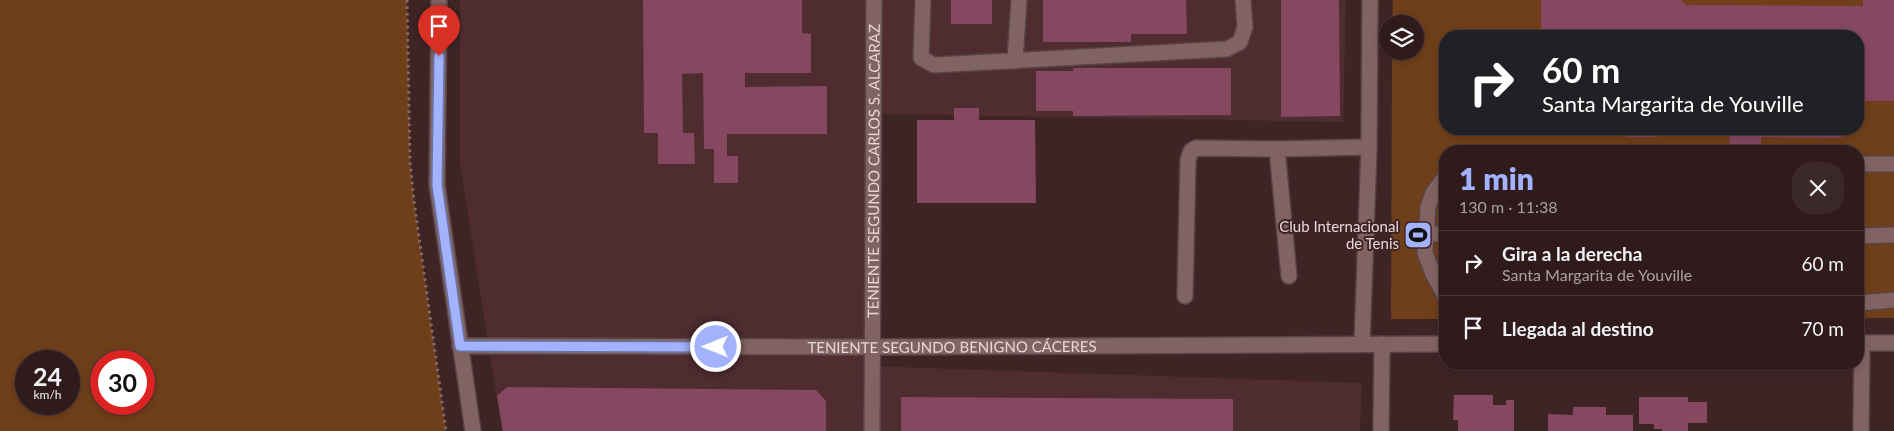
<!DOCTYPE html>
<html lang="es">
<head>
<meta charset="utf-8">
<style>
  body { margin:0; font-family:Lato,sans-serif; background:#3b2829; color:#f1f3f6; height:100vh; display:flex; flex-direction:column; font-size:19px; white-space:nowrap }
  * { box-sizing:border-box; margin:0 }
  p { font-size:16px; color:#a7a1a3 }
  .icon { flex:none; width:28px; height:28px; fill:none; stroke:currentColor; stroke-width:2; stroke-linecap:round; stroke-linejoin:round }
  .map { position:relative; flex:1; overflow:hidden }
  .panel { position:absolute; left:1439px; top:145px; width:425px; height:225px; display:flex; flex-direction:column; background:#2f1b1c; border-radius:20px; box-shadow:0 2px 8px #0003,0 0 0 1px #4a393b }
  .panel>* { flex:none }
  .banner { position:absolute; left:1439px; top:30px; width:425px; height:105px; border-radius:20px; box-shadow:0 2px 8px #0003,0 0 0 1px #4a393b; background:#202124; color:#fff; overflow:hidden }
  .tools { position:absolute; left:1379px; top:15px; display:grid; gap:10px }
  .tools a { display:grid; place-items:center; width:45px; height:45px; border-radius:50%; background:#2f1b1c; box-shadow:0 2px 8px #0003,0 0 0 1px #4a393b; font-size:25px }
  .speed { position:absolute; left:15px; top:350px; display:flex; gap:10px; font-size:25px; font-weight:700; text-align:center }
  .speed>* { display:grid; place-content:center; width:65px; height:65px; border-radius:50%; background:#2f1b1c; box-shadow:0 2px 8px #0003,0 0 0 1px #4a393b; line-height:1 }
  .speed small { font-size:12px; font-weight:400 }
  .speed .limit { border:8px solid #d22; background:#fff; color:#111 }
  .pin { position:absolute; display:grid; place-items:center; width:42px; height:42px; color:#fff; margin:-51px -21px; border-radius:50% 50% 50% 0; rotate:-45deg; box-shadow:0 0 5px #0007 }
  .pin .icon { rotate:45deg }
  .me { position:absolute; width:55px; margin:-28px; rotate:270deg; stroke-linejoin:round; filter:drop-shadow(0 0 4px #0008) }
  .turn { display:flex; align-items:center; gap:18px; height:105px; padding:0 20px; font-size:22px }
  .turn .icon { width:65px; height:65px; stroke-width:2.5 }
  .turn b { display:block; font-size:35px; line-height:42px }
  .round { display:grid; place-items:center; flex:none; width:52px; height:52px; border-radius:20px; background:#3b2829 }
  .head { display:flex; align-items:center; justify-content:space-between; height:85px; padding:0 20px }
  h1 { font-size:30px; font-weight:800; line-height:38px; color:#a2b2fd }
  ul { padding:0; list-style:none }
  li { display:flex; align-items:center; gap:15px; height:65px; padding:0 20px; border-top:1px solid #4a393b }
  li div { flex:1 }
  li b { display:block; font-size:19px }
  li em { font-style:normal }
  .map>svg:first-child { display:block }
  .built { fill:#4e2c2f }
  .green { fill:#6f3f19; fill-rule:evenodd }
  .building { fill:#864761 }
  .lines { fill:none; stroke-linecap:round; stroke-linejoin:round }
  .lane-casing { stroke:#584243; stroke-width:18 }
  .street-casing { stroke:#584243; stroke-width:18 }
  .secondary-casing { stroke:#584243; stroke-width:18 }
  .path { stroke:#836b6c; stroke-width:3; stroke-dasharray:2.5 4; stroke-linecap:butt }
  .lane { stroke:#826364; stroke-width:15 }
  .street { stroke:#826364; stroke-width:15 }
  .secondary { stroke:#826364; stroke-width:15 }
  .route-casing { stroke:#6974a4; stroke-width:12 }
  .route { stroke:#a2b2fd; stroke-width:9 }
  .labels { text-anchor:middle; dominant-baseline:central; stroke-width:4; stroke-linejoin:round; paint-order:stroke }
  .street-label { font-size:15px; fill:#e9d7d7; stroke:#3f2426 }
  .poi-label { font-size:15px; fill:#e9d7d7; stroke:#3f2426; text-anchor:end }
</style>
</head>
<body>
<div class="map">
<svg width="1894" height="431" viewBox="0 0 1894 431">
  <rect width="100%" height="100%" fill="#3f2426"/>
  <path class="built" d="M460 0H1346L1343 122 865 114 868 366 1362 383 1360 431H502L460 164Z"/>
  <path class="green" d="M0 0H407L410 162 414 201 446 431H0ZM26 361H69V404H26ZM101 361H144V404H101Z
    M1393 0H1894V318H1858V151H1445V319H1391L1392 51H1415V24H1392ZM1445 36H1858V129H1445Z"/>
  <path class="building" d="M643 0H802V33L811 34V73H745V87L827 86V134H727V156H738V183H714V149H704L703 73 682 74 683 133H694L695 164H658V133H644Z
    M951 0H992V24H951Z
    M1043 0H1186L1187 34H1131V42H1043Z
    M1281 0H1339L1340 116 1281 117Z
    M1541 0H1681L1686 5 1863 6V0H1894V101H1858V36H1541Z
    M1073 68H1231V115L1073 116V111H1036V71H1073Z
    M954 108H979V120H1035L1036 203H917V120H954Z
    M1626 129H1657V137H1626Z
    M1730 129H1841V138L1761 137V151H1729Z
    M507 387 816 390 826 401V431H503L497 396Z
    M1454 395H1493V405H1506V400H1514V431H1458V420H1453Z
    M901 397 1233 399V431H901Z
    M1639 397H1688V402H1707V423H1688V431H1662V429H1654V424H1639Z
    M1573 407H1606V415H1633V431H1548V414L1573 415Z"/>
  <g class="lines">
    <defs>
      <path id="lane" d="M923 0 921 58 934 65 1227 49 1240 42 1245 27 1243 0
        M1015 61 1019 0
        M1277 149 1289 276
        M1858 164H1894
        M1445 177 1433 193 1428 207 1425 253 1433 274 1445 296
        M1427 234H1445
        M1858 236 1894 235
        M1185 296 1188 160 1191 151 1196 148 1277 149 1369 147
        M1858 303 1894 300"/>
      <g id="street">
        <path d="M1858 343H1894"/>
        <path d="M1362 344 1369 147 1370 0"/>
        <path id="s1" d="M460 346 873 347 1445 344"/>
        <path id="s2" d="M872 431 874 0"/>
        <path d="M1381 431 1382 344"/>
        <path d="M1861 431 1862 343"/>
      </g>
      <path id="secondary" d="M439 0 437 185 473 431"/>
    </defs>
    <use href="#lane" class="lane-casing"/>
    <use href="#street" class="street-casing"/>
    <use href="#secondary" class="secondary-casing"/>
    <path class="path" d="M407 0 410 162 414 201 446 431"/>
    <use href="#lane" class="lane"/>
    <use href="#street" class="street"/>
    <use href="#secondary" class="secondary"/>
  </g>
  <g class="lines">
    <defs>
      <path id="route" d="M439 56 437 185 460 346 716 347"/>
    </defs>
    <use href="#route" class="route-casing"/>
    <use href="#route" class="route"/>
  </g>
  <defs>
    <symbol id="stadium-square" viewBox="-11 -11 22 22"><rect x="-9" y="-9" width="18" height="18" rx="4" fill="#a2b2fd" stroke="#3f2426"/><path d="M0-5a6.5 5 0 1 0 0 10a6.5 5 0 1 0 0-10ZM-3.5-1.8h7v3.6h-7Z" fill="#111"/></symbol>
  </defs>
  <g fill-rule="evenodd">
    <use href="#stadium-square" x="1402" y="219" width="32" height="32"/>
  </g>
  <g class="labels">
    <g class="street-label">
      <text stroke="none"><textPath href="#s2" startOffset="260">TENIENTE SEGUNDO CARLOS S. ALCARAZ</textPath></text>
      <text stroke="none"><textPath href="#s1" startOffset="492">TENIENTE SEGUNDO BENIGNO CÁCERES</textPath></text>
    </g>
    <g class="poi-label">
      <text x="1399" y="226">Club Internacional<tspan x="1399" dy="17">de Tenis</tspan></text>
    </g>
  </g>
</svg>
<div class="tools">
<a><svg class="icon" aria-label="layers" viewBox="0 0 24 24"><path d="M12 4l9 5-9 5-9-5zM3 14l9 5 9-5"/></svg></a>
</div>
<div class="speed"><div>24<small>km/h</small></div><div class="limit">30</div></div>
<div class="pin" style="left:439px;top:56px;background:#d93025"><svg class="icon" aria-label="arrive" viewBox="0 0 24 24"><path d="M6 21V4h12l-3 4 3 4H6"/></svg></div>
<svg class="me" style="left:716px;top:347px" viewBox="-20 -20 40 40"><circle r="17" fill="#a2b2fd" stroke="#fff" stroke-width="3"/><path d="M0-11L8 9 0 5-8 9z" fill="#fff"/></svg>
<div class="banner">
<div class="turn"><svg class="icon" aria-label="right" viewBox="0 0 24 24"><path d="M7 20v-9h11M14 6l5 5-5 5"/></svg><div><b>60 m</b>Santa Margarita de Youville</div></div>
</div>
<section class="panel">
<div class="head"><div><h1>1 min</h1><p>130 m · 11:38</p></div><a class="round"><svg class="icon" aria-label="close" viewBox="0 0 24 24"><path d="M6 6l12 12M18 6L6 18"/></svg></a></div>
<ul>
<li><svg class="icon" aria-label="right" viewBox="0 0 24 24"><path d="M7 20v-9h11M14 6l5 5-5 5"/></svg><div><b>Gira a la derecha</b><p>Santa Margarita de Youville</p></div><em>60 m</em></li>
<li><svg class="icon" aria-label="arrive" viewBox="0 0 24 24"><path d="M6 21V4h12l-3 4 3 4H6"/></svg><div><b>Llegada al destino</b></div><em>70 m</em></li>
</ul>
</section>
</div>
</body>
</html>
